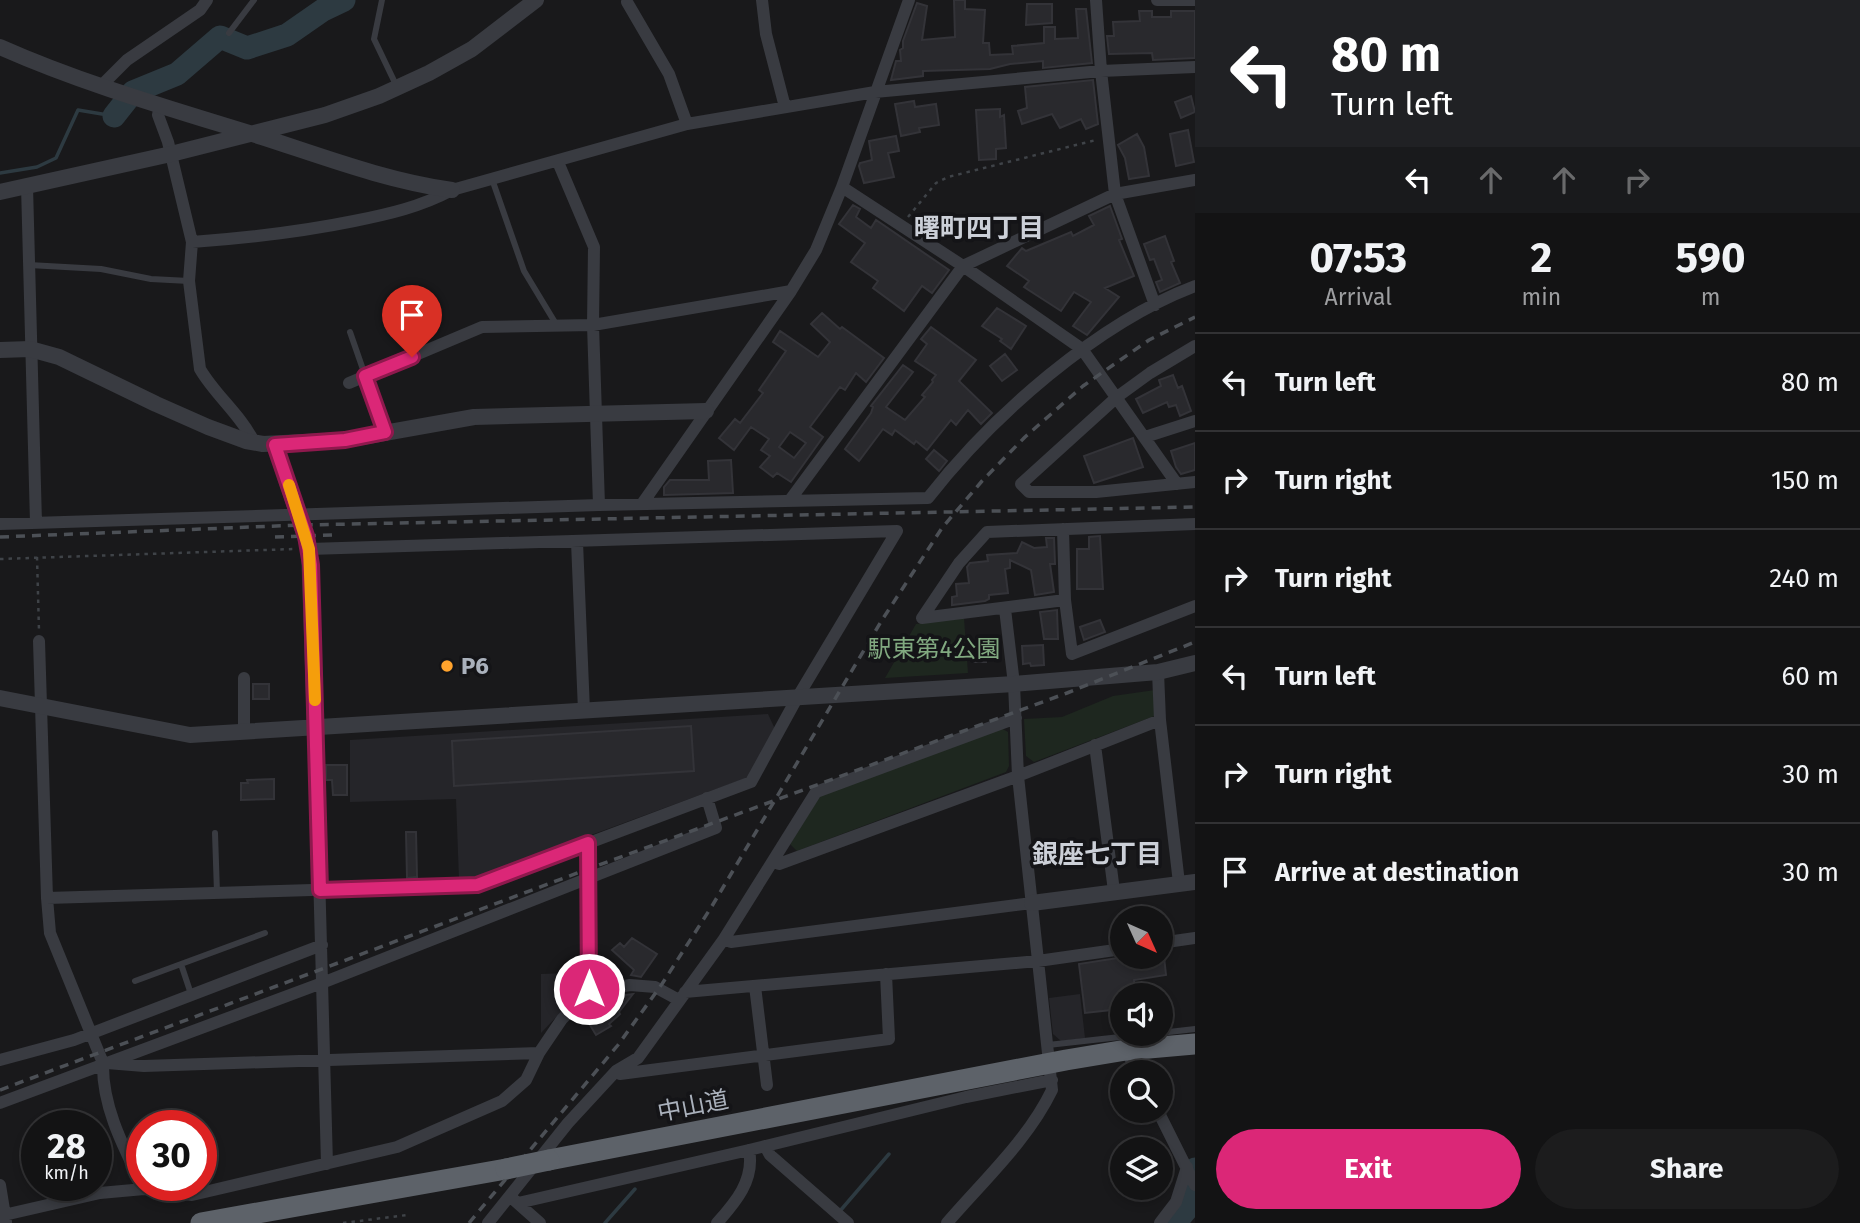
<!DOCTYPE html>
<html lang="en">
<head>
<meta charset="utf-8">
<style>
  body { margin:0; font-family:"Fira Sans","Noto Sans JP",sans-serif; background:#1c1c1d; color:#f1f3f6; height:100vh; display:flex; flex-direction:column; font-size:26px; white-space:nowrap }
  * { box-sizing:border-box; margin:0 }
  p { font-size:23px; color:#9d9ea0 }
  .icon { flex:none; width:38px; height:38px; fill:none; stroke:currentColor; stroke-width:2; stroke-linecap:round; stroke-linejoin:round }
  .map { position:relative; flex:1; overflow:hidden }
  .sheet { display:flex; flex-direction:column; background:#131314; width:665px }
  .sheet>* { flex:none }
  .hud { background:#202124; color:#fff; overflow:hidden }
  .needle { width:46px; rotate:135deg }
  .fabs { position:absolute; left:1110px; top:906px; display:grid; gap:14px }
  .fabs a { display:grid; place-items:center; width:63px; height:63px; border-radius:50%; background:#131314; box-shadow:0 4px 10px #0003,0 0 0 2px #323234; font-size:35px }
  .speed { position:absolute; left:21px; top:1110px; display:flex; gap:14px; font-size:35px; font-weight:700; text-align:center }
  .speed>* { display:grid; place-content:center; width:91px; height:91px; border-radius:50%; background:#131314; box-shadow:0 4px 10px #0003,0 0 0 2px #323234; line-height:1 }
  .speed small { font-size:18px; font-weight:400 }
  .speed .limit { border:10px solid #d22; background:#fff; color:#111 }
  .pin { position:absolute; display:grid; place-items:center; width:60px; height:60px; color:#fff; margin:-72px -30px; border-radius:50% 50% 50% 0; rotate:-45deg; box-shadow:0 0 7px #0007 }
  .pin .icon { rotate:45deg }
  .me { position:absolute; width:77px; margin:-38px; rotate:0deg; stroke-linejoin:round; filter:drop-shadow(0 0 5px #0008) }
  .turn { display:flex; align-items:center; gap:24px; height:147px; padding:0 21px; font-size:32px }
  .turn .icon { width:91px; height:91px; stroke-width:2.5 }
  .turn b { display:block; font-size:49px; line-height:60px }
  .lanes { display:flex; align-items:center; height:66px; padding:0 21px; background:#0003; justify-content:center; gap:35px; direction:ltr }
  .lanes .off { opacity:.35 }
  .eta { display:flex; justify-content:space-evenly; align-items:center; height:119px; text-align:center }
  .eta b { font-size:42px; font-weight:700; line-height:49px }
  .action { display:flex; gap:14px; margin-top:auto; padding:14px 21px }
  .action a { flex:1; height:80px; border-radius:42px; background:#db2777; color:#fff; font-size:28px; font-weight:700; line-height:80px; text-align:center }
  .action a+a { background:#1c1c1d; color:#f1f3f6 }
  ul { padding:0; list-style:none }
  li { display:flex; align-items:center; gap:21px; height:98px; padding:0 21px; border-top:2px solid #323234 }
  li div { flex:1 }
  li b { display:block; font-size:26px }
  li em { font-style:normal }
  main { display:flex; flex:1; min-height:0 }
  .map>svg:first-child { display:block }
  .built { fill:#252529 }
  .green { fill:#1e271f }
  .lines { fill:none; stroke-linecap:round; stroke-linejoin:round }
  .stream { stroke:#2d3a41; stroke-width:3.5 }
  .river { stroke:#2d3a41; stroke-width:23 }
  .building { fill:#29292d; stroke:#333338; stroke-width:2; fill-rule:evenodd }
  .path { stroke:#3f4348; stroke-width:2.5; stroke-dasharray:3.5 5; stroke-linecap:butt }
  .service { stroke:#393b41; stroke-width:6 }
  .minor { stroke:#393b41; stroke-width:12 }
  .tertiary { stroke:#393b41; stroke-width:16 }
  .trunk { stroke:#5d6269; stroke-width:21 }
  .rail { stroke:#4c5056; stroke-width:3.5; stroke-dasharray:9 7; stroke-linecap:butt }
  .trunk-bridge { stroke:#5d6269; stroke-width:21 }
  .route-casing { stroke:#8e194d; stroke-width:18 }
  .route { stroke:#db2777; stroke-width:12 }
  .slow { stroke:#f59e0b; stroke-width:12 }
  .poi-dot { fill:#ffa32d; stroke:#141417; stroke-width:2.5 }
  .labels { text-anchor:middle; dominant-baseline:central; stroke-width:7; stroke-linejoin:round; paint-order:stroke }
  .park-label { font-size:24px; fill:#81a980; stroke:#141417 }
  .poi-label { font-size:24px; font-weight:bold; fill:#aab1bc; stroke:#141417; text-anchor:start }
  .street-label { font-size:24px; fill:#aab1bc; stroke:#141417 }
  .neighbourhood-label { font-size:26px; font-weight:bold; fill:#ccd0d8; stroke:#141417 }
</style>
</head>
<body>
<main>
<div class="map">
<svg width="1195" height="1223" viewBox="0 0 1195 1223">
  <rect width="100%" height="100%" fill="#19191b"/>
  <path class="built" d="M768 714 775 729 749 777 471 879H459L456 799 350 802V740Z
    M570 973 573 982 580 992 541 1033V974Z
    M1080 994 1085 1038 1061 1041 1053 1034 1049 998Z"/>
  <path class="green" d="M964 618 968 673 885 678 916 624Z
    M1155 690 1157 715 1034 762 1026 756 1024 719 1062 717 1113 696Z
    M1001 728 1008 732 1009 766 1006 772 797 851 790 844 820 796Z"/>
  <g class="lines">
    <path class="stream" d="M0 173 37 167 56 158 78 110 114 116
      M840 1211 889 1154
      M605 1223 635 1189"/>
    <path class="river" d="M114 116 133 92 177 74 220 37 247 48 287 35 323 10 344 0
      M1175 1223 1187 1209 1195 1169"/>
  </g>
  <path class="building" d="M954 0H965V9L985 10 983 43H989L990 55 1013 54 1012 46 1044 43V27H1055V39L1078 38 1076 9H1086L1092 63 1043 68V61L1010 64 990 69 923 71V76L891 80 896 61H901L900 50 903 48V41L917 3 927 6 922 40 955 37Z
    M1027 4H1052V23L1026 25Z
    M1139 11H1152V17H1171V11H1195V58L1153 60 1152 53 1109 54 1107 36H1114L1113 22 1140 21Z
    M1093 80 1098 124 1086 129 1081 119 1060 128 1052 114 1022 124 1018 111 1027 108 1025 87Z
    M1191 96 1195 112 1181 118 1175 102Z
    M914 101 915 107 936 104 939 125 919 128 920 132 901 136 895 104Z
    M1000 109V117L1004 115 1006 148 996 149V159L979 160 976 110Z
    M1188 130 1194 162 1176 166 1170 134Z
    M1137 134 1144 147 1149 176 1129 179 1125 158 1118 145Z
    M896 136 899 151 888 153 894 177 864 183 859 166 860 163 872 160 869 141Z
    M853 205 860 209 856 217 871 228 876 220 949 270 932 293 922 286 904 311 873 288 878 281 851 262 865 243 839 224Z
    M1110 206 1122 239 1119 240 1134 276 1105 288 1119 297 1087 335 1073 326 1091 302 1074 292 1061 311 1024 287 1029 281 1007 266 1022 248 1026 251 1071 232 1073 236 1094 225 1089 216Z
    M1165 236 1174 261 1171 262 1180 283 1160 292 1156 282 1162 280 1154 259 1150 260 1144 244Z
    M997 308 1026 326 1011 349 1000 341 1002 339 982 326Z
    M822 313 840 329 842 327 884 358 866 382 856 373 845 390 840 387 810 427 823 437 791 482 777 473 773 477 760 467 770 456 761 450 769 439 751 427 734 450 719 438 735 419 740 423 763 393 759 390 786 351 773 342 780 331 818 357 830 342 811 324ZM790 432 806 443 794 458 779 447Z
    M931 327 976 360 959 381 992 413 981 424 968 410 956 425 951 420 927 450 916 441 914 444 895 430 892 435 883 429 859 461 845 449 871 413 873 407 871 406 903 365 913 372 886 407 905 420 925 397 922 395 933 382 932 380 936 375 915 361 927 344 921 339Z
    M1005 354 1017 370 1002 381 990 366Z
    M1173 375 1178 388 1182 386 1191 411 1180 416 1176 405 1169 407 1167 402 1143 413 1136 399 1161 386 1159 380Z
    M1133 438 1143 467 1094 483 1084 456Z
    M1195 443V470L1181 474 1176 467 1171 451Z
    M934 450 947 461 939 471 926 459Z
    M731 460 733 493 664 495V487L670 480H709L708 461Z
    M1100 536 1103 589H1077V549H1089V537Z
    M1046 538H1054L1055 564H1050L1054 592 1035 595 1031 570 1010 560V568L1005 569 1008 593 989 595V599L985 601 952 605V597L957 596 956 584 969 583 967 567 970 563 988 561 987 555 1017 553 1022 542 1034 548 1047 547Z
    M1057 610 1058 639H1044L1040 612Z
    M1100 620 1105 632 1084 640 1080 627Z
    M973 643H985L986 662H974Z
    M1043 645 1044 665 1031 666 1030 663 1023 664 1022 646Z
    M253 684H269V699H253Z
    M691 726 694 771 454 786 452 741Z
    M326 765H347V795H333L332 780H326Z
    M274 779V799L241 800V783H248L247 780Z
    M406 832H416L417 877 407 878Z
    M632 938 657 954 641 977 631 975 634 970 612 950 620 943 624 947Z
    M1124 957H1164L1166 975 1134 980 1136 996H1122V1006L1111 1007V1010L1085 1013 1079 964Z
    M633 994 619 1012 620 1014 609 1024 611 1026 596 1035 590 1025 596 1021 594 1018 604 1012 599 1006 607 999 611 1004 618 996Z"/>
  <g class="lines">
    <path class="path" d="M908 217 936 183 948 177 1096 140
      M37 557 39 631
      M0 559 294 549
      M343 1223 407 1215"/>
    <path class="service" d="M382 0 374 39 397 87
      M229 33 254 0
      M492 179 524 271 556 324
      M29 265 101 269 151 279 189 281
      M350 332 384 430
      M215 833 217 893
      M181 964 191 994
      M135 981 265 933
      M1160 1033 1195 1029
      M1048 1045 1147 1034"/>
    <path class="minor" d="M762 0 766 34 785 107
      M1096 0 1101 71 1115 194 1155 305
      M1157 0H1195
      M627 2 669 74 687 124
      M102 85 127 60 200 10 207 0
      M160 105 158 115 168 142 192 242 189 281 200 369C215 395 241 415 254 442
      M558 162 594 247 593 325 599 505
      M27 186 36 523
      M842 187 963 266 1082 349 1177 484
      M192 242C247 238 300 232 354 221 389 214 420 207 452 190L687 124 875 92 1101 71 1195 67
      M1195 346 1150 373 1117 397 1021 484 1029 492H1096L1195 482
      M349 383 482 327 593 325 791 291
      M1145 437 1195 421
      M790 500 963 266 1115 194 1195 180
      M642 504 791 291 816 250 842 187 909 0
      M0 524 599 505 928 498C992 416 1097 323 1195 286
      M1063 529 1065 600 1072 654 1195 606
      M577 542 584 711
      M1065 600 922 618 959 563 987 532 1195 524
      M39 641 47 898 50 933 103 1063C102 1108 125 1150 144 1189
      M1158 672 1160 720 1179 883
      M244 678V731
      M315 727 327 1164
      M1095 745 1114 891
      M588 843 589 992
      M774 862 779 864 1018 776 1160 720
      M47 898 477 885 751 782 797 698 897 531 309 549
      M724 939 816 792 1016 718
      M1160 943 1195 938
      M755 986 767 1085
      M685 992 1038 961 1122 949
      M1126 1050 1138 1073
      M0 1060 74 1040 322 945
      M107 1063 144 1066 539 1053
      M616 1071 620 1074 889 1039 886 974
      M0 1103 322 983 716 828 707 798
      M1158 1111 1195 1185
      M765 1146 770 1155 848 1223
      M0 1185 6 1222
      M513 1199 540 1223
      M518 1203 749 1150 966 1097 1052 1080
      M0 1216 100 1193 144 1189 192 1195 397 1147 502 1101 526 1080 539 1053 562 1019 589 992 630 985 655 987 679 1000
      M488 1223 568 1123 616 1071 638 1058 724 939 731 942 1032 903
      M717 1223C735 1203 755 1180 749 1150
      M947 1223C983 1181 1028 1140 1052 1090L1018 776 1014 684 1005 609
      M1160 1223 1176 1202 1187 1167"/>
    <path class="tertiary" d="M0 47C83 84 175 110 262 137 324 157 387 181 452 190
      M0 192 171 154 325 115 379 96 429 73 472 49 536 0
      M0 350 30 349 59 357 156 404 208 427 246 441 263 444 345 440 474 417 706 411
      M275 445 309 549 315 727
      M0 698 190 735 1014 684 1158 672 1195 663
      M1032 903 1195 882"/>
    <path class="trunk" d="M549 1160 1066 1060 1126 1050 1195 1044
      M201 1223 506 1169"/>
    <path class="rail" d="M0 537 302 525 1195 507
      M275 537 334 535
      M0 1090 580 872 1067 693 1195 642
      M469 1223 618 1045 662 984 712 906 882 620 942 528 982 481 1025 437 1083 386 1149 340 1195 317"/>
    <path class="trunk-bridge" d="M506 1169 549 1160"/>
  </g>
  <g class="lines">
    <defs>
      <path id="route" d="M412 357 365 376 385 432 345 440 275 445 306 536 311 565 320 890 477 885 588 843 589 989"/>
    </defs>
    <use href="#route" class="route-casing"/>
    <use href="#route" class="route"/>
    <path class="slow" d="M289 485 309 549 315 700"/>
  </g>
  <circle class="poi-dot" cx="447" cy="666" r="7"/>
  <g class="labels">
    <g class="park-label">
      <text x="934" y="649">駅東第4公園</text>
    </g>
    <g class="poi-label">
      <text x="461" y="666">P6</text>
    </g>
    <g class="street-label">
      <text transform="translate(693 1106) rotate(-11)">中山道</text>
    </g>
    <g class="neighbourhood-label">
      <text x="979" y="228">曙町四丁目</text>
      <text x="1097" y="854">銀座七丁目</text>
    </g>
  </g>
</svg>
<div class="fabs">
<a><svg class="needle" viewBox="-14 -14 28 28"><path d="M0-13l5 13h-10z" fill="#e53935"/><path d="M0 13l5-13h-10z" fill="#9d9ea0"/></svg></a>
<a><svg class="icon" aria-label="sound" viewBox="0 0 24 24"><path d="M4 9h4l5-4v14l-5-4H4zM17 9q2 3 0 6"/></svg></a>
<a><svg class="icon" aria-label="search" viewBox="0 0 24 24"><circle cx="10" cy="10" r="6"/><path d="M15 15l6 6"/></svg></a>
<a><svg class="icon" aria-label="layers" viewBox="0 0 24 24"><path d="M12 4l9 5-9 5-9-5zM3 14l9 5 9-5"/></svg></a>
</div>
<div class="speed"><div>28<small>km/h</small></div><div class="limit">30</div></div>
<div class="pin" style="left:412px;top:357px;background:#d93025"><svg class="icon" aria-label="arrive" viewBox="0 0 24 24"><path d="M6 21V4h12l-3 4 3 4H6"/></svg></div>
<svg class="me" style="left:589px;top:989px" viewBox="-20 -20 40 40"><circle r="17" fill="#db2777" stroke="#fff" stroke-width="3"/><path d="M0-11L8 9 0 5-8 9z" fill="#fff"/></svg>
</div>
<section class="sheet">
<div class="hud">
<div class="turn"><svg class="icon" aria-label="left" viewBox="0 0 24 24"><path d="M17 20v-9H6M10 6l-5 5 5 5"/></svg><div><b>80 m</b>Turn left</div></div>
<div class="lanes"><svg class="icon" aria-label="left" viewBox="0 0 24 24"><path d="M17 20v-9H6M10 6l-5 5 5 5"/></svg><svg class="icon off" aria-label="ahead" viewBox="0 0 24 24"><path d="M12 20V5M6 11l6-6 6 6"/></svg><svg class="icon off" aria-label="ahead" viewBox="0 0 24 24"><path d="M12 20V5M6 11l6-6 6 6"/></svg><svg class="icon off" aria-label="right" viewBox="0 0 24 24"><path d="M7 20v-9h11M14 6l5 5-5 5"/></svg></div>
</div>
<div class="eta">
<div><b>07:53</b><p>Arrival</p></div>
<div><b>2</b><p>min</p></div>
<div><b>590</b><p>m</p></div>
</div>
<ul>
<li><svg class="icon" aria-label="left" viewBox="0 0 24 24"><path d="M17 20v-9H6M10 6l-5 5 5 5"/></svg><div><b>Turn left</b></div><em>80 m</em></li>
<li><svg class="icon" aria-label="right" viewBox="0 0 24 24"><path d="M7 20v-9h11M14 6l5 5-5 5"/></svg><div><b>Turn right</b></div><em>150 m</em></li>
<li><svg class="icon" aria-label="right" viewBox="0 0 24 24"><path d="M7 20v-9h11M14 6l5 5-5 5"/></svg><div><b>Turn right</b></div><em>240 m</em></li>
<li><svg class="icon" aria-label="left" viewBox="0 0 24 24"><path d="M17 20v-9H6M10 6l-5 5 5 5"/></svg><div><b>Turn left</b></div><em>60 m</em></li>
<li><svg class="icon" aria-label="right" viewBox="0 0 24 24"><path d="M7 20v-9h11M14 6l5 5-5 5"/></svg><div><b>Turn right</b></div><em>30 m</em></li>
<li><svg class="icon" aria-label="arrive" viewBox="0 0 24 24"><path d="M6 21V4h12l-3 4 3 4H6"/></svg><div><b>Arrive at destination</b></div><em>30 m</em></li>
</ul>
<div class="action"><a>Exit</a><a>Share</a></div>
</section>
</main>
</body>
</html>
